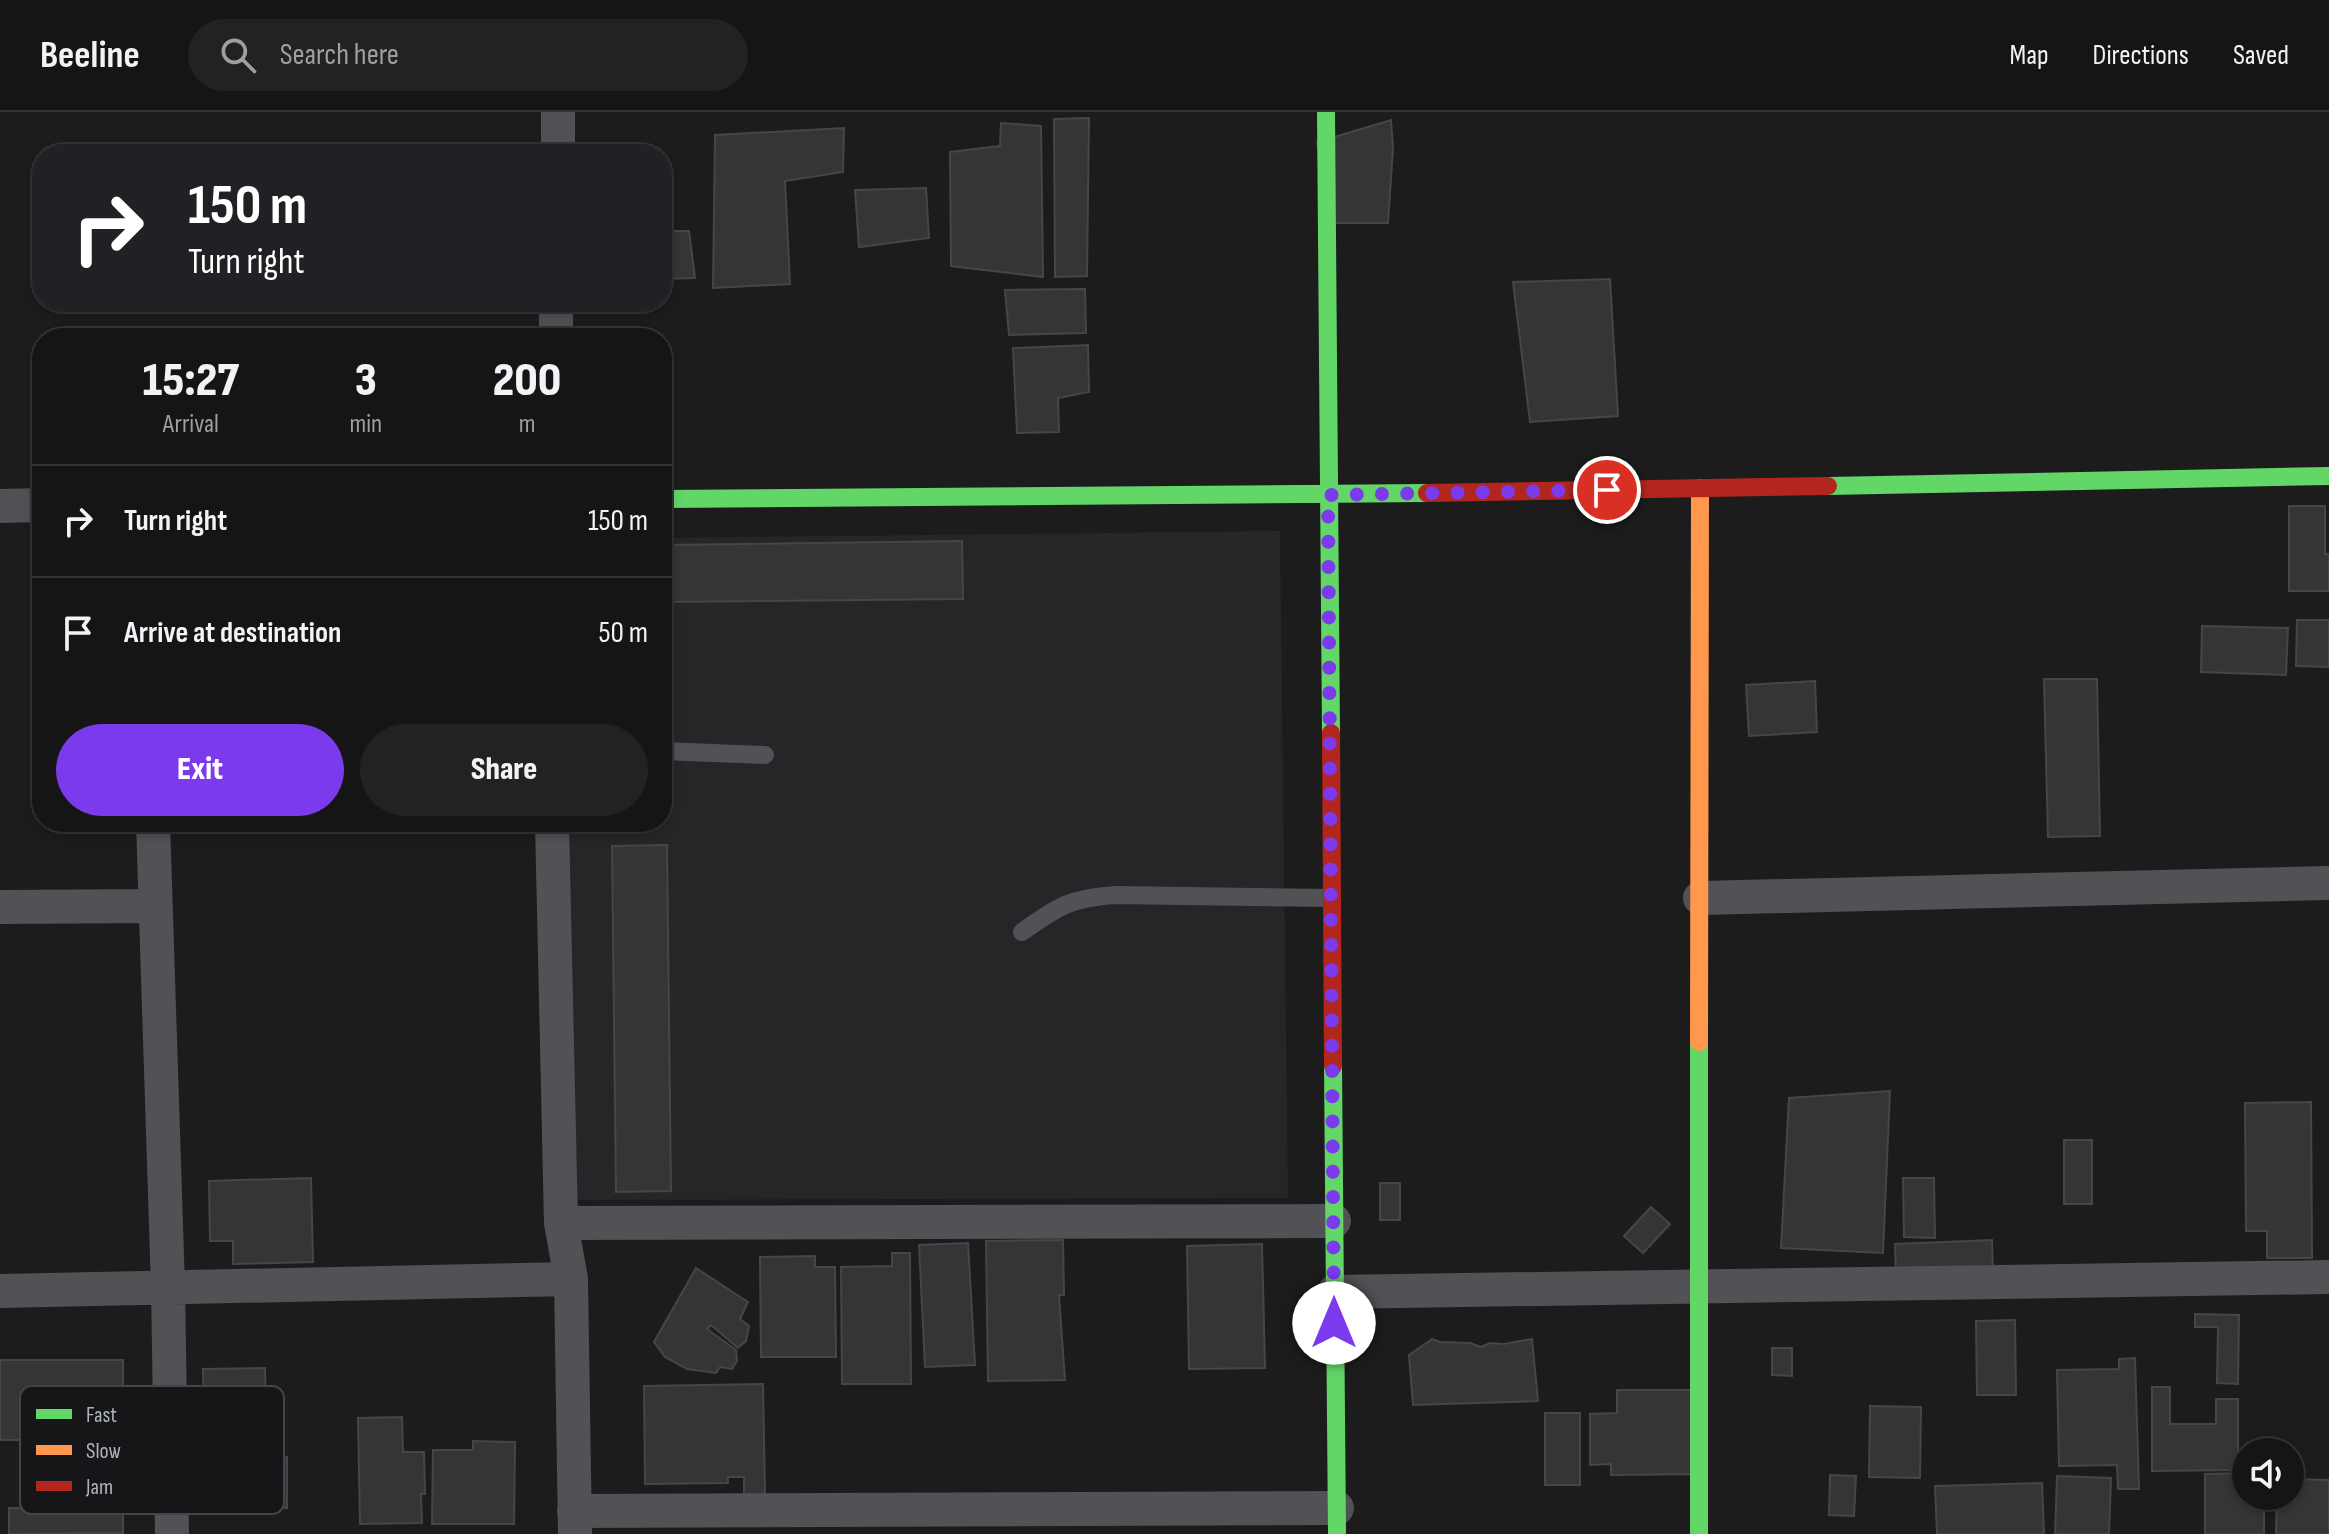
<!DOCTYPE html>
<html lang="en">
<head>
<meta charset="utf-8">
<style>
  body { margin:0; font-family:"Sofia Sans Condensed",sans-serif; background:#222; color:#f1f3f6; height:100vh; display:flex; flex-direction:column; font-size:30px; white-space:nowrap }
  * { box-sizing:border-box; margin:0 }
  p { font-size:26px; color:#9d9fa0 }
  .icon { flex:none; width:44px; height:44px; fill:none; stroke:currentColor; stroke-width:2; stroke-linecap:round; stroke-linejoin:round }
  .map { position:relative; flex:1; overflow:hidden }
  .panel { position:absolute; left:32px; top:216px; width:640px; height:504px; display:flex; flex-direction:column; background:#151515; border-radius:32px; box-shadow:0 4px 12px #0003,0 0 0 2px #343434 }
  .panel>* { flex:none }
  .top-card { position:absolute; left:32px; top:32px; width:640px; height:168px; border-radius:32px; box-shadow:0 4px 12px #0003,0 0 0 2px #343434; background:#202124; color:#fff; overflow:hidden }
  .tools { position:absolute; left:2232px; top:1326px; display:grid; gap:16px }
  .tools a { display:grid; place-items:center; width:72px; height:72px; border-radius:50%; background:#151515; box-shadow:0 4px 12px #0003,0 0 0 2px #343434; font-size:40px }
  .pin { position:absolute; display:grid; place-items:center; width:68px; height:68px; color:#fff; margin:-34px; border:4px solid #fff; border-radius:50%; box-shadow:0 2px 8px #0007 }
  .me { position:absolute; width:88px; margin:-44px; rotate:0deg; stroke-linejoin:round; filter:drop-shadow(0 0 6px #0008) }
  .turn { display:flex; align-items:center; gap:28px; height:168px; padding:0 24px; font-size:36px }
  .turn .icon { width:104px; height:104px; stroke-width:2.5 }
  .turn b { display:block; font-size:56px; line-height:68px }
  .eta { display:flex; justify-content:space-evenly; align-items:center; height:136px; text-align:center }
  .eta b { font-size:48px; font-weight:800; line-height:56px }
  .action { display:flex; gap:16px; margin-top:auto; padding:16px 24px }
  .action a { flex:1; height:92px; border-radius:48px; background:#7c3aed; color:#fff; font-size:32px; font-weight:800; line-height:92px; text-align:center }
  .action a+a { background:#222; color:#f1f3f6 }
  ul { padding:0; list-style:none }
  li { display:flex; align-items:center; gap:24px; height:112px; padding:0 24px; border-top:2px solid #343434 }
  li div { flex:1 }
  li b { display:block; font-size:30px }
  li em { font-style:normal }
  header { display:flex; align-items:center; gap:48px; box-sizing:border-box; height:112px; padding:0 40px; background:#151515; border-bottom:2px solid #343434 }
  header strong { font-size:38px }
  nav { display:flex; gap:44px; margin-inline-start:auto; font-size:28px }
  .search { width:560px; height:72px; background:#222; display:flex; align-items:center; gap:20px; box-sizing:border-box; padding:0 28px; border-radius:44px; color:#9d9fa0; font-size:30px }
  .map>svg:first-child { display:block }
  .built { fill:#262628 }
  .building { fill:#353536; stroke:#444648; stroke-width:2 }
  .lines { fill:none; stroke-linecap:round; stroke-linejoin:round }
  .lane { stroke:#505255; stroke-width:18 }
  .street { stroke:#505255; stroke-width:34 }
  .fast { stroke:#63d668; stroke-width:18 }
  .slow { stroke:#ff974d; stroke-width:18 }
  .jam { stroke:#b3261e; stroke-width:18 }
  .route { stroke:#7c3aed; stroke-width:14; stroke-dasharray:0 25.2 }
  .key { fill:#161618; stroke:#444549; stroke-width:2 }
  .key-label { font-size:22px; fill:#aeb4bb }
</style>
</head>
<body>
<header>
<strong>Beeline</strong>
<div class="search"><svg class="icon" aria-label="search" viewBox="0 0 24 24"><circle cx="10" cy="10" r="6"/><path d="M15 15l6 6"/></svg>Search here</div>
<nav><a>Map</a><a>Directions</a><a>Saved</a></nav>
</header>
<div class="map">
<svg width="2329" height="1422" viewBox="0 0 2329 1422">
  <rect width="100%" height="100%" fill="#1c1c1c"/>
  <path class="built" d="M1280 419 1288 1086 571 1088 563 710H662V426Z"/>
  <path class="building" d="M1089 6 1087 164 1055 165 1054 7Z
    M1391 8 1393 36 1388 111H1327L1317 30Z
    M1001 11 1041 14 1043 165 951 154 950 40 1000 34Z
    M844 16 843 60 785 69 790 172 713 176 715 23Z
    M476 37 477 42H336V39Z
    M926 76 929 126 859 135 855 78Z
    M662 119H689L695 166 662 167Z
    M1610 167 1618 304 1530 310 1513 170Z
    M1085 177 1086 221 1009 223 1005 178Z
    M583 222H654V226H583Z
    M1088 233 1089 280 1058 286 1059 320 1017 321 1013 236Z
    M2289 394H2325V442H2329V479H2289Z
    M962 429 963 487 662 490V433Z
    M2297 508H2329V555L2296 554Z
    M2202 514 2288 516 2286 563 2201 560Z
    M2044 567H2097L2100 724 2048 725Z
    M1815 569 1817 620 1749 624 1746 573Z
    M667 733 671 1079 616 1080 612 734Z
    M1890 979 1883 1141 1781 1136 1789 986Z
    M2311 990 2312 1146H2267V1119H2246L2245 991Z
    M2064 1028H2092V1092H2064Z
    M311 1066 313 1150 233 1152V1129H210L209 1069Z
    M1903 1066H1934L1935 1126 1904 1125Z
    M1380 1071H1400V1108H1380Z
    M1651 1095 1670 1112 1643 1141 1624 1124Z
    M1063 1128 1064 1183H1059L1065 1268 988 1269 986 1129Z
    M1992 1128 1993 1162 1896 1165 1895 1132Z
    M968 1131 975 1253 925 1255 919 1133Z
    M1262 1132 1265 1256 1189 1257 1187 1134Z
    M892 1141H910L911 1272H842L841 1155 892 1154Z
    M815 1144V1155H835L836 1245H761L760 1145Z
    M696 1156 748 1190 740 1207 749 1214 746 1229 738 1236 711 1213 707 1217 736 1238 737 1249 732 1257 720 1255 716 1261 687 1257 665 1245 654 1230Z
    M2195 1202 2239 1203 2238 1272 2217 1271 2218 1215H2195Z
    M2015 1208 2016 1283H1977L1976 1209Z
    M1432 1227 1440 1230 1470 1231 1481 1235 1490 1231 1504 1232 1532 1227 1538 1289 1413 1293 1409 1243Z
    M1772 1236H1792V1264L1772 1263Z
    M2135 1246 2139 1377H2118L2117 1353 2059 1354 2057 1258 2119 1257V1247Z
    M0 1248H123V1328H0Z
    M265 1256 266 1308 204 1309 203 1257Z
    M763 1272 765 1383 744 1382V1365H728V1371L645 1372 644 1274Z
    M2152 1275H2170V1312H2216V1287H2238V1358L2152 1359Z
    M1617 1278H1703L1704 1362 1611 1363V1352L1590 1353V1302L1617 1301Z
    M1870 1294 1921 1295 1920 1366 1869 1365Z
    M1545 1301H1580V1373H1545Z
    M402 1305 403 1340H424L425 1382H421L422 1411 360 1412 358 1306Z
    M473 1329 515 1330 514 1412H432L433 1338H473Z
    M232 1345H287V1396H232Z
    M2246 1361V1384H2264V1422H2205V1362Z
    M1830 1363 1856 1364 1854 1404 1829 1403Z
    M2057 1364 2111 1366 2109 1422H2055Z
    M2290 1367 2329 1368V1422H2276L2277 1384H2290Z
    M2042 1371 2044 1422H1937L1935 1374Z
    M9 1396 123 1397V1421L9 1422Z"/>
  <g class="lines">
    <path class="lane" d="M662 639 765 643
      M1022 820C1058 794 1071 786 1116 783L1331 786"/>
    <path class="street" d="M558 42V0
      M556 226V190
      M0 394 42 393
      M153 710 168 1175 172 1422
      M552 710 561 1111 571 1167 575 1422
      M1700 786 2329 771
      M0 795 154 794
      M561 1111 1334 1109
      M0 1179 571 1167
      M1334 1180 2329 1165
      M574 1399 1337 1396"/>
    <path class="fast" d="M1326 0 1331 621
      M1828 374 2329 364
      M662 387 1427 381
      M1333 954 1337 1422
      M1699 1422V930"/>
    <path class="slow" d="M1699 930 1700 376"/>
    <path class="jam" d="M1427 381 1828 374
      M1331 621 1333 954"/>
  </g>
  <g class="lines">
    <path class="route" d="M1334 1211 1328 383 1607 378"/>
  </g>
  <rect x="20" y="1274" width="264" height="128" rx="12" class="key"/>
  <rect x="36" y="1297" width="36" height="10" fill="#63d668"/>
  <rect x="36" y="1333" width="36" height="10" fill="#ff974d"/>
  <rect x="36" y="1369" width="36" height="10" fill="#b3261e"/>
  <g class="key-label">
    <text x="86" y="1310">Fast</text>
    <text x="86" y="1346">Slow</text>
    <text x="86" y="1382">Jam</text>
  </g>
</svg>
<div class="tools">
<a><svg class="icon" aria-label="sound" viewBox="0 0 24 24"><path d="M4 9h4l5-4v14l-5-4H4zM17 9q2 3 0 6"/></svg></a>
</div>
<div class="pin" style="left:1607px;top:378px;background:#d93025"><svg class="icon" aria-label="arrive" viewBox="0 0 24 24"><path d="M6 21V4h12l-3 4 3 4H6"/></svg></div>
<svg class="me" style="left:1334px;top:1211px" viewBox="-20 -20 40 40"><circle r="19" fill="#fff"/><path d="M0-13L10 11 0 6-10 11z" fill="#7c3aed"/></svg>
<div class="top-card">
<div class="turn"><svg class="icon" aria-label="right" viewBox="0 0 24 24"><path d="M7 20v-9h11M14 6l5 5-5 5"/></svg><div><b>150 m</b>Turn right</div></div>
</div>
<section class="panel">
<div class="eta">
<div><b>15:27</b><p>Arrival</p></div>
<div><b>3</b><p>min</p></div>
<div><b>200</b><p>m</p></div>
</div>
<ul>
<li><svg class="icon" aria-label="right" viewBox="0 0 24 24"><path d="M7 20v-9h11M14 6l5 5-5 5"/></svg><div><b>Turn right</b></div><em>150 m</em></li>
<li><svg class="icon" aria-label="arrive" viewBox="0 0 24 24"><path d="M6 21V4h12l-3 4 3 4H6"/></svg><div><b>Arrive at destination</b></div><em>50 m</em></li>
</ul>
<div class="action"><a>Exit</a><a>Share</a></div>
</section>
</div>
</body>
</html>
